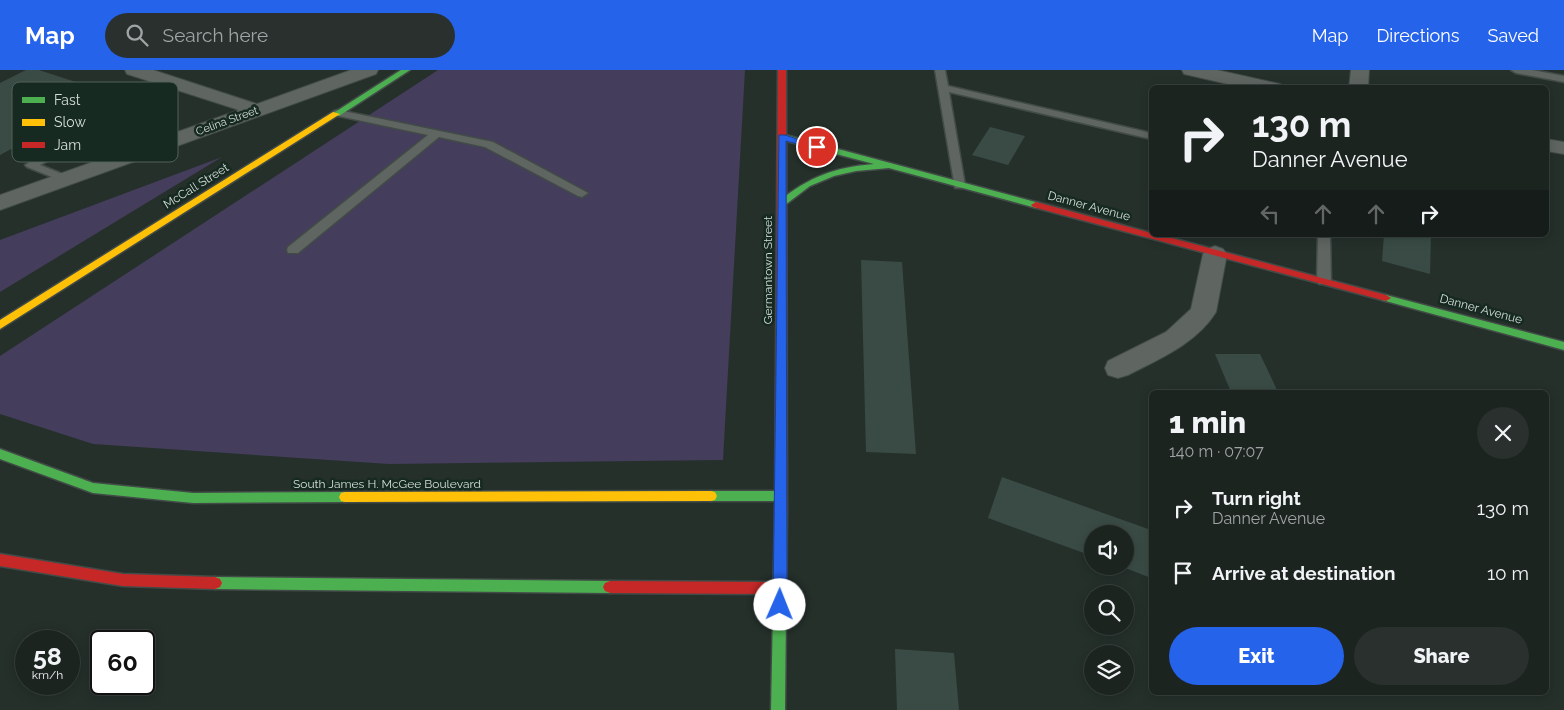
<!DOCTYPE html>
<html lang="en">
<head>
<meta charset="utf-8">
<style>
  body { margin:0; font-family:Raleway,sans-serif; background:#29302d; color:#f1f3f6; height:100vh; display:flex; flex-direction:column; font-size:19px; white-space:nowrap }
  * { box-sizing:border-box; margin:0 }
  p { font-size:16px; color:#a0a4a5 }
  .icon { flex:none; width:28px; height:28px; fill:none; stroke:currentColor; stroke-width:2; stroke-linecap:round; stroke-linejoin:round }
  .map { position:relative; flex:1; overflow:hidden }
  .side { position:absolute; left:1149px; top:320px; width:400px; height:305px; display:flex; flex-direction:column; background:#1c2420; border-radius:8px; box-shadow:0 2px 12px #0003,0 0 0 1px #3a413e }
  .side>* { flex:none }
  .banner { position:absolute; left:1149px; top:15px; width:400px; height:152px; border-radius:8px; box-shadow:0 2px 12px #0003,0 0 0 1px #3a413e; background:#1c2420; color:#f1f3f6; overflow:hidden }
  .fabs { position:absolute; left:1084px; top:455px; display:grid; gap:10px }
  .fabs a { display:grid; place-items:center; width:50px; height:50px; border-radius:50%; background:#1c2420; box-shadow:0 2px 12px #0003,0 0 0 1px #3a413e; font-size:25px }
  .speed { position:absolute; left:15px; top:560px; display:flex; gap:10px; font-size:25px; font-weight:700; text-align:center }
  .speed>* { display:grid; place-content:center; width:65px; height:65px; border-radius:50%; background:#1c2420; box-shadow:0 2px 12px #0003,0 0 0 1px #3a413e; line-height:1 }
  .speed small { font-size:12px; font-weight:400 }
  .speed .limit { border:2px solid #111; border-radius:8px; background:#fff; color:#111 }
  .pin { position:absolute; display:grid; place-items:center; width:42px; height:42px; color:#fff; margin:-21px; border:2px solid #fff; border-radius:50%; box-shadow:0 1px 5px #0007 }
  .me { position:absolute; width:55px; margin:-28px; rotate:1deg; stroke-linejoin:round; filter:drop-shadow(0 0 4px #0008) }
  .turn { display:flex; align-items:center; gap:18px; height:105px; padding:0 20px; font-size:22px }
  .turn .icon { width:65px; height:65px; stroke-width:2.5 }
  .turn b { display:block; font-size:35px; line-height:42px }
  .lanes { display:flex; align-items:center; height:48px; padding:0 20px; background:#0003; justify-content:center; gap:25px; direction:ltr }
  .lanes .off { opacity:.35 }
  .round { display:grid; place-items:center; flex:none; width:52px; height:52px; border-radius:26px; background:#29302d }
  .summary { display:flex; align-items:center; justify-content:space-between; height:85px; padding:0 20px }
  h1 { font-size:30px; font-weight:800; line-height:38px }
  .action { display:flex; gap:10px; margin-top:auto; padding:10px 20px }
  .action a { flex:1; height:58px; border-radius:30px; background:#2563eb; color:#fff; font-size:20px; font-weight:800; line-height:58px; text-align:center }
  .action a+a { background:#29302d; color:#f1f3f6 }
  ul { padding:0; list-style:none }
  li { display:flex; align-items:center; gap:15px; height:65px; padding:0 20px }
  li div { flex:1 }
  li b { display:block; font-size:19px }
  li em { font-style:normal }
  header { display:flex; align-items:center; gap:30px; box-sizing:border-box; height:70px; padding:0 25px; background:#2563eb; color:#fff }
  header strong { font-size:24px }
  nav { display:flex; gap:28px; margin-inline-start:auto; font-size:18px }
  .search { width:350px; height:45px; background:#29302d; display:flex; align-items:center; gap:12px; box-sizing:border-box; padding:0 18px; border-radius:28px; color:#a0a4a5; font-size:19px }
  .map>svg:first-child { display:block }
  .green { fill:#443d5b }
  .building { fill:#3a4b45 }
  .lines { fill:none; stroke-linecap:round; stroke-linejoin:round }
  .lane-casing { stroke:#424b47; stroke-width:3 }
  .street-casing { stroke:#424b47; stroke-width:2 }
  .fast-casing { stroke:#424b47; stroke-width:3 }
  .slow-casing { stroke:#424b47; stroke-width:3 }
  .jam-casing { stroke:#424b47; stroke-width:3 }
  .lane { fill:#5f6662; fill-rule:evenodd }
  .street { fill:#5f6662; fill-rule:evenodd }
  .fast { fill:#4caf50; fill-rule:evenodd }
  .slow { fill:#ffc107; fill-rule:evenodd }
  .jam { fill:#c62828; fill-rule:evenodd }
  .route { fill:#2563eb; stroke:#184099 }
  .labels { text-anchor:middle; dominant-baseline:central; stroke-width:5; stroke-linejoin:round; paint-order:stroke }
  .far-street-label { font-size:11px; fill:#d4dfda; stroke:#172a22 }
  .street-label { font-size:12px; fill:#d4dfda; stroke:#172a22 }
  .key { fill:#172a22; stroke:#506059; stroke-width:1 }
  .key-label { font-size:14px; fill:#d4dfda }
</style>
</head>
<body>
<header>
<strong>Map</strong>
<div class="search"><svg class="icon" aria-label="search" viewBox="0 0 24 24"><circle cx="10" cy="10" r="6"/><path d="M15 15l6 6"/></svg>Search here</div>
<nav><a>Map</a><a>Directions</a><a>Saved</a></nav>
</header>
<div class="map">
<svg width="1564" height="640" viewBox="0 0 1564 640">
  <rect width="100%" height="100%" fill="#25302b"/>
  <path class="green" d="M438 0H745L723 390 389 394 93 374 0 344V286Z
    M222 87 0 222V170Z"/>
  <path class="building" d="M26 0H39L97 19 70 33 87 38 0 85V13Z
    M990 57 1025 66 1008 95 972 85Z
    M1384 165H1431L1430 204 1382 191Z
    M861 190 902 192 916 384 866 382Z
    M1215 284H1260L1278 322H1231Z
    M1002 407 1151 460V508L1120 496H1125V464H1092V486L988 448Z
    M895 579 954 583 959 640H897Z"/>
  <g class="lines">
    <defs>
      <path id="lane" d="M935 0H945L948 16 1151 63V69L949 22 965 115 963 118H955Z
        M1511 0H1532L1564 6V12L1516 3Z
        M136 34 141 37 140 39 40 95 70 107 72 109 70 111H62L27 97 25 95Z
        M338 40 493 72 588 123 582 127 578 126 485 77 439 67 298 183H288L287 180 288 177 428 65 334 45 333 43 334 41Z
        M1318 165H1330L1331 211 1329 214H1319L1317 211Z"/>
      <path id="street" d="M125 0H153L257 34 351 0H378L376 4 0 140V125L239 40 127 4Z
        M1182 0H1217L1280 14 1282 18H1245L1184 4Z
        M1351 0H1369L1368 18H1349Z
        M1546 69 1564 72V84L1546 81Z
        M1215 176 1223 179 1227 184 1216 242C1196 274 1159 289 1128 305L1118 308 1108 305 1105 298 1108 291 1166 262 1191 239 1203 184 1207 179Z"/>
      <path id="fast" d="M401 0H410L339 46 332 44Z
        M782 64 1039 133 1041 135 1036 138 889 98 856 101 834 106 810 116 785 135H779V131C809 107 835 97 874 94L779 69 778 67Z
        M1386 225 1564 272V280L1382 230 1381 228 1382 226Z
        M0 379 93 413 193 423 345 422 349 423 351 427 349 431 345 432 193 433 93 423 0 389Z
        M711 421H780L784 422 786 426 784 430 780 431H711L707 430 705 426 707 422Z
        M781 437 785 438 787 442 785 640H771L775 442 777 438Z
        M215 507 610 511 615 513 617 517 615 521 610 523 215 519 210 517 208 513 210 509Z"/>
      <path id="slow" d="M333 42 340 44 0 259V250Z
        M711 421 715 422 717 426 715 430 711 431 345 432 341 431 339 427 341 423 345 422Z"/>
      <path id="jam" d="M778 0H786L787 442 785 446 781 447 777 446 775 442Z
        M1036 132 1151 163V165H1160L1386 225 1391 228 1386 231 1033 137 1031 135Z
        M0 484 123 504 215 507 220 509 222 513 220 517 215 519 123 516 0 496Z
        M610 511 781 512 786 514 788 518 786 522 781 524 610 523 605 521 603 517 605 513Z"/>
    </defs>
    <use href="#lane" class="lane-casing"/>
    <use href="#street" class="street-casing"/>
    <use href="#fast" class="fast-casing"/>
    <use href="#slow" class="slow-casing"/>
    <use href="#jam" class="jam-casing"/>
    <use href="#lane" class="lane"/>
    <use href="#street" class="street"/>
    <use href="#fast" class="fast"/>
    <use href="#slow" class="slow"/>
    <use href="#jam" class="jam"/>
  </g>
  <path class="route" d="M779 65H785L821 77 817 79 786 71 787 535 785 540 780 542 775 540 773 535Z"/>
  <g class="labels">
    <g class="far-street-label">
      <text transform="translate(227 51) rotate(-20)">Celina Street</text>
    </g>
    <g class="street-label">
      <text transform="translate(196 116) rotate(-32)">McCall Street</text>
      <text transform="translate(1089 136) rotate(15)">Danner Avenue</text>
      <text transform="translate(768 200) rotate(-90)">Germantown Street</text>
      <text transform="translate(1481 239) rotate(15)">Danner Avenue</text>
      <text x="387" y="414">South James H. McGee Boulevard</text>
    </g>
  </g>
  <rect x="12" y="12" width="166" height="80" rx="8" class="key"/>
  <rect x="22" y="27" width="23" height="6" fill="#4caf50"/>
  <rect x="22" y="49" width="23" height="7" fill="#ffc107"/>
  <rect x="22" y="72" width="23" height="6" fill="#c62828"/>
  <g class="key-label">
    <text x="54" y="35">Fast</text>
    <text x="54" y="57">Slow</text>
    <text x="54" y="80">Jam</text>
  </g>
</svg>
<div class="fabs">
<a><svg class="icon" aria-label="sound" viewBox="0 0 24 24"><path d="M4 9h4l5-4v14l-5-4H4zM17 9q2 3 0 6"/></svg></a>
<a><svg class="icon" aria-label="search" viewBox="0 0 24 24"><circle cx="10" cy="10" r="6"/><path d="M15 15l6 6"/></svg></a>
<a><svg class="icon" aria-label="layers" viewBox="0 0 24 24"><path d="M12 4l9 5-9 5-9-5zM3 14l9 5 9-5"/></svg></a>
</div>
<div class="speed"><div>58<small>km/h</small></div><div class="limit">60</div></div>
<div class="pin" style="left:817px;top:77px;background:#d93025"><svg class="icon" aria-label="arrive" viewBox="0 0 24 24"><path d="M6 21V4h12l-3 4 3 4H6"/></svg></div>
<svg class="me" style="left:780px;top:535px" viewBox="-20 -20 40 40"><circle r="19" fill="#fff"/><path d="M0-13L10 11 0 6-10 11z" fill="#2563eb"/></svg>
<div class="banner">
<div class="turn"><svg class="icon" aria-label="right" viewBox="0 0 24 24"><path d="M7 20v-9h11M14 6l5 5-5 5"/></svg><div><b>130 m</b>Danner Avenue</div></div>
<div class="lanes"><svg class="icon off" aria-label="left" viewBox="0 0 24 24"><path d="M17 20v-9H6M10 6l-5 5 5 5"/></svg><svg class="icon off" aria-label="ahead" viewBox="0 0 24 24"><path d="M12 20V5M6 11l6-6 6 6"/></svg><svg class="icon off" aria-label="ahead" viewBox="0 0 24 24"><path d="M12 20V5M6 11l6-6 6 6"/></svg><svg class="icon" aria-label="right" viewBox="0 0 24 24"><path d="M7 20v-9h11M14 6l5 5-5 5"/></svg></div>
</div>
<section class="side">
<div class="summary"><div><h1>1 min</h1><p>140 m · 07:07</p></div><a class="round"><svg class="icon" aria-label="close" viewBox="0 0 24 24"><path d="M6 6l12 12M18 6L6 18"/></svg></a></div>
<ul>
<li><svg class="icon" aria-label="right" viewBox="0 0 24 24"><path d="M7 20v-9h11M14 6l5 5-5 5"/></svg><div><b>Turn right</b><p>Danner Avenue</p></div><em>130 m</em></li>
<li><svg class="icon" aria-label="arrive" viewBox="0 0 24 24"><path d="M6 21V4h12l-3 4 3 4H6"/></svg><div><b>Arrive at destination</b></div><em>10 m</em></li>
</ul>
<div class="action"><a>Exit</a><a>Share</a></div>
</section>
</div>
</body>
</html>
